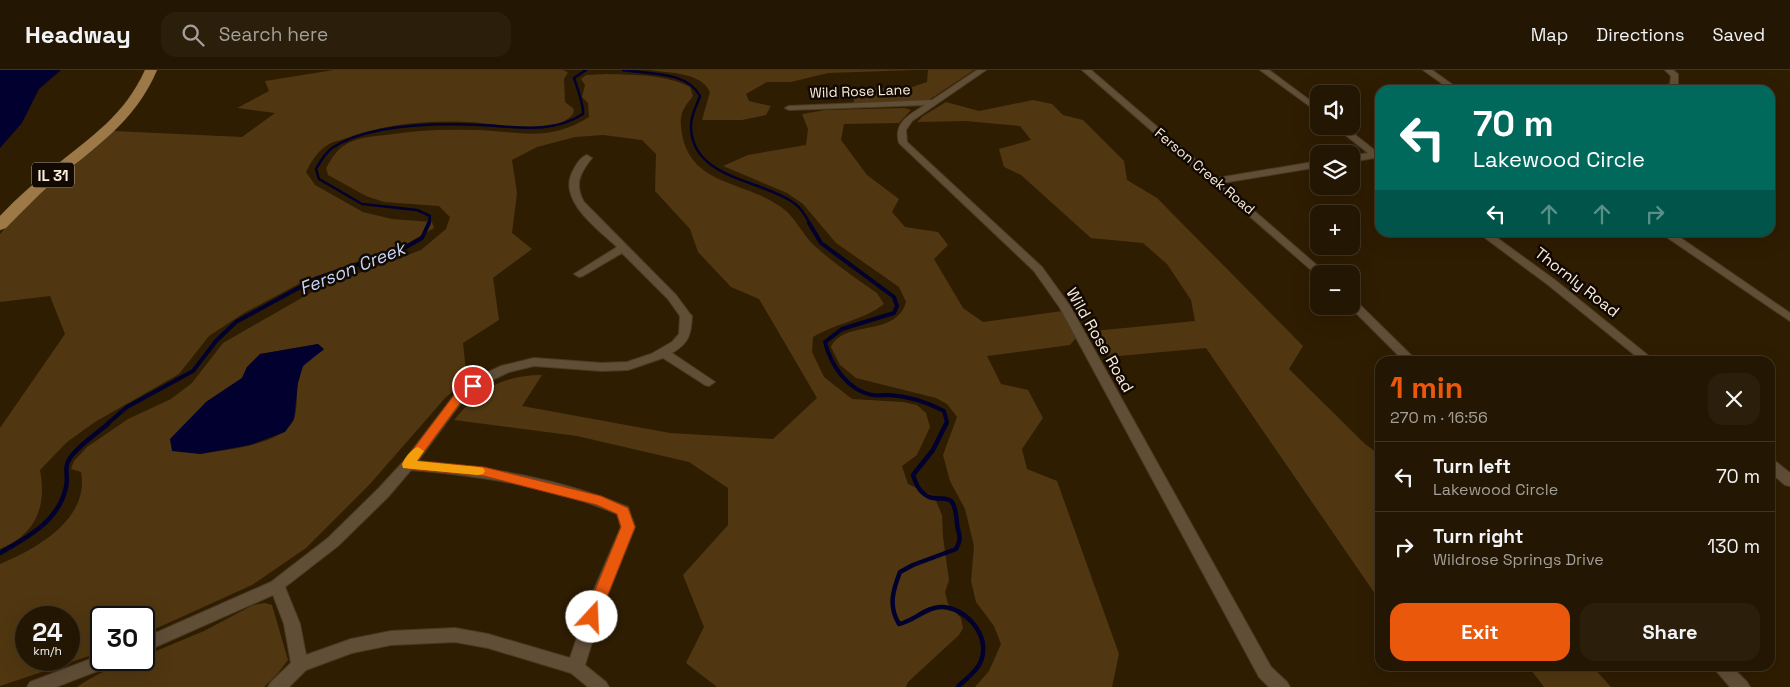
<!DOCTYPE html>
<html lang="en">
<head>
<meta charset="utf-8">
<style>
  body { margin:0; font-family:"Space Grotesk",sans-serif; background:#2b1f0c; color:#f1f3f6; height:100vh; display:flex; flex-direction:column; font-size:19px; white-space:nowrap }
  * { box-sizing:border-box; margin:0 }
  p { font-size:16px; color:#a39f99 }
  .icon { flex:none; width:28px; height:28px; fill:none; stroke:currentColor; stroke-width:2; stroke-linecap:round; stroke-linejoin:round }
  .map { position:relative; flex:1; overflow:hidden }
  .details { position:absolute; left:1375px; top:286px; width:400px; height:315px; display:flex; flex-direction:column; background:#231602; border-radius:15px; box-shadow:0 5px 20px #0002,0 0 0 1px #403524 }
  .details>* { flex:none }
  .top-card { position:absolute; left:1375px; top:15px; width:400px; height:152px; border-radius:15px; box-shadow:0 5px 20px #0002,0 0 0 1px #403524; background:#00695c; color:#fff; overflow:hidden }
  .fabs { position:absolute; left:1310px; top:15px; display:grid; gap:10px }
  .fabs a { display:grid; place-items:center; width:50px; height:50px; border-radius:10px; background:#231602; box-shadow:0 5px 20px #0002,0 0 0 1px #403524; font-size:25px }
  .speed { position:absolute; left:15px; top:536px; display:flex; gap:10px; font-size:25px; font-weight:700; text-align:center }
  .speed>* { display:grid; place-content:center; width:65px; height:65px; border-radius:50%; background:#231602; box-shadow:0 5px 20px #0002,0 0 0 1px #403524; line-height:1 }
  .speed small { font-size:12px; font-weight:400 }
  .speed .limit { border:2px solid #111; border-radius:8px; background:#fff; color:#111 }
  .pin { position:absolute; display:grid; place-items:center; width:42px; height:42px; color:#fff; margin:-21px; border:2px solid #fff; border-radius:50%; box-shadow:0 1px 5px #0007 }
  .me { position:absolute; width:55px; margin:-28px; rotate:20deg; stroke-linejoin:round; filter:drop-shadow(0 0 4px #0008) }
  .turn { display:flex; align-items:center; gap:18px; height:105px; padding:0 15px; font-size:22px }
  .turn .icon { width:65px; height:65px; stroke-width:2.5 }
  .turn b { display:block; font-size:35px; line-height:42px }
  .lanes { display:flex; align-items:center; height:48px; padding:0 15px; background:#0003; justify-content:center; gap:25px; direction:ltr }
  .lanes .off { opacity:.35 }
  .round { display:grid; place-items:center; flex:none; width:52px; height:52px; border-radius:15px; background:#2b1f0c }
  .summary { display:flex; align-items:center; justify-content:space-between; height:85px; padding:0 15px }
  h1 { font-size:30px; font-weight:600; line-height:38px; color:#ea580c }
  .button { display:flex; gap:10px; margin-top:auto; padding:10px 15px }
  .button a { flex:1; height:58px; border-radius:15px; background:#ea580c; color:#fff; font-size:20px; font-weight:600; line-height:58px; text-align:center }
  .button a+a { background:#2b1f0c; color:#f1f3f6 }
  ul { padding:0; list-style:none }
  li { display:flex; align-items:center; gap:15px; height:70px; padding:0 15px; border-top:1px solid #403524 }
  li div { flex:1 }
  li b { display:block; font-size:19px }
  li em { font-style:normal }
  header { display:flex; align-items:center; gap:30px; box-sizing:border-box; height:70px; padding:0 25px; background:#231602; border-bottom:1px solid #403524 }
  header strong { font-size:24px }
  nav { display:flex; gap:28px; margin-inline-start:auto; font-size:18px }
  .search { width:350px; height:45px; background:#2b1f0c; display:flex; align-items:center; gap:12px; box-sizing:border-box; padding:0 18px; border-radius:15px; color:#a39f99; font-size:19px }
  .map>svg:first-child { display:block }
  .green { fill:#503711; fill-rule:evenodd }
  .water { fill:#02002f }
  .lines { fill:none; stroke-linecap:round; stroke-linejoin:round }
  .stream-far2 { stroke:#02002f; stroke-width:2.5 }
  .stream-far1 { stroke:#02002f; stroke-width:4 }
  .stream { stroke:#02002f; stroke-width:4.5 }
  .street-casing { stroke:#4b3a21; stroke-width:2 }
  .primary-casing { stroke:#4b3a21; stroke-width:1 }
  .street { fill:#604e37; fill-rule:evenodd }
  .primary { fill:#9d7948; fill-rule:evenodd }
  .route { fill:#ea580c; stroke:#983908 }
  .slow { fill:#f59e0b }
  .labels { text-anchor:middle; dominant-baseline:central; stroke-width:5; stroke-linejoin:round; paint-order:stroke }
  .far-street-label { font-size:14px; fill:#f9eddd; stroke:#110902 }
  .shield { fill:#110902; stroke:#b3a99b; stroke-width:1 }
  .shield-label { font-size:15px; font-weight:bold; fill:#f9eddd }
  .street-label { font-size:16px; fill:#f9eddd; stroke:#110902 }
  .water-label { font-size:18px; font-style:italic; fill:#c7d5f8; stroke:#110902 }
</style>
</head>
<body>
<header>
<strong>Headway</strong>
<div class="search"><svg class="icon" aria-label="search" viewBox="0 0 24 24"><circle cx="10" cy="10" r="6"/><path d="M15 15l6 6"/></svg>Search here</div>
<nav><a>Map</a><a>Directions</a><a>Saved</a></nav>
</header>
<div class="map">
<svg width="1790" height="617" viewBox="0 0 1790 617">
  <rect width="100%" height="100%" fill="#2f1d02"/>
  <path class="green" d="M334 0H562L568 2 564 9 565 32 574 39 573 44C555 67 494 53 467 52 426 50 383 54 344 69 338 71 331 72 326 76 316 83 311 92 306 102L315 115 363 142 392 149 432 152 434 158 408 173 304 211 244 243 209 266 179 304 95 352 67 372 40 400C47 437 36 464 0 479V358L65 264 50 226 0 232V164L26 135 114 61 242 67 275 43 237 38 269 21 265 11Z
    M649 0H916L828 3 791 12H767L746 24 749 31 771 36 766 45 742 50H702L710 22C701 2 669 3 649 0Z
    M928 0H974L929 30 854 33 852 19 912 17 927 12Z
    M607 4C635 5 665 4 690 17L693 26C681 41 679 45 682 64 691 115 743 111 778 135 795 145 802 165 816 177 835 194 856 209 877 223L884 234C864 250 836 253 813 267L812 282 824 307 852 329 903 332 917 335 926 343 930 357 917 385 902 396 908 414 934 426 942 445 943 467 949 510 945 522 948 534 961 548 963 558 959 565 908 612 906 617H717L686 593 704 557 683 505 728 455V418L689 392 577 366 454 350C479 320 502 305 542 305L522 336 670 363 773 369 817 328 759 229 731 217 698 182 690 159 655 121 656 84 642 70 603 65 575 67 537 77 512 90 517 123 512 163 532 179 493 208 499 250 463 273 467 311 446 327 370 414 306 478 252 515 144 564V548H101V582L0 616V494C36 479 90 449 81 402L71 399 74 391 87 377 128 349 171 329 192 313 223 273 319 218 421 180 446 159 450 147 439 136 384 132 366 126 328 105 326 98C331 90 336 80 345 75 355 68 373 66 386 65 415 60 444 59 474 60 519 61 548 73 589 47L588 33 582 27 585 15 581 9 586 5ZM318 274 324 280C318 284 307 290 303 296 293 312 300 333 294 349 284 375 224 380 200 384L206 332 242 308 247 297 260 284ZM26 548H69V590H26Z
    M1033 30 1052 34 1063 45 1083 50 1124 91 1127 110 1157 128 1303 276 1289 299 1365 374 1380 385V531L1206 278 1108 287 1094 261 1195 251 1191 230 1167 194 1143 173 1091 168 1021 105 1004 97 999 79 1031 70 1020 56 965 51 917 52 923 46 946 32 979 41Z
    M905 38 911 40 899 53 844 54 841 70 867 105 899 129 892 142 905 157 938 162 948 175 934 189 963 238 983 252 1062 241 1077 267 1070 275 987 286 1001 314 1028 320 1043 348 1022 379 1027 399 1057 411 1119 584 1112 617H975L989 601 1001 574 994 556 976 532 971 511 974 476 965 439 950 411 943 385 957 347 947 334 936 328 856 308 840 295 831 277C844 249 896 268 906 232L899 217 836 173 803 134 787 123 723 96 748 85 806 75 808 59 802 44 825 40Z
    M265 533 272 535 288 590 278 603 264 617H77C92 606 125 590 144 590V586L204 561 253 535Z
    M1528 596H1592L1611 617H1544Z"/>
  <path class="water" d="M0 0H61L39 19 22 53 0 78Z
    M318 274 324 279 303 296 298 313 294 349 285 362 250 375 200 384 172 381 170 369 206 332 242 308 247 297 260 284Z"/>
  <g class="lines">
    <path class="stream-far2" d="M623 0C648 4 687 1 700 26 697 35 691 45 691 55 690 109 761 109 794 133 801 138 806 146 810 154
      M429 154 430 146 417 140 362 134 319 109 316 99C320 92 325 83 332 78 370 53 438 53 482 55 518 57 552 64 583 44 584 36 577 17 574 8L586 0"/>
    <path class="stream-far1" d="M809 153 821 173 894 227 897 236 894 243 842 259 825 272C831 295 847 320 872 325 877 326 882 325 888 325 907 326 927 332 944 341L947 352 946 355
      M106 355 127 337 193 301 216 271 236 252 315 209 401 180 422 168 429 153"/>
    <path class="stream" d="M946 354 933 380 913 405C915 411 917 418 922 422 939 439 954 412 957 453 958 466 963 466 956 479L913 495 900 502C893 520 888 536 899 554 914 551 926 537 941 537 966 537 991 566 981 591 977 602 965 609 958 617
      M0 483C28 467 59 451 66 417 69 406 63 398 70 388 79 375 96 364 108 354"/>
    <defs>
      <path id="street" d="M977 0H986L912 51 906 60 907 72 1042 197 1070 236 1271 597 1287 612 1290 617H1269L1259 607 1060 238 1034 201 899 73C893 53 910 44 925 35L789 40 785 38 789 36 932 30Z
        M1082 0H1091L1217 108 1319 91V97L1222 113 1327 204H1319L1318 206Z
        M1260 0H1269L1319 37V43Z
        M1423 0H1432L1460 20H1451Z
        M1665 0H1673L1678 4V15L1670 20H1653L1670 14 1671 6Z
        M1334 56H1344L1377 82 1380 81V91L1374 88 1351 92V86L1368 83Z
        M587 85 592 88C580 103 574 114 584 132L676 225 690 244 692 246C691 265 689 273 672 283L715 312 709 316 705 315 663 288 628 300 602 301 534 296 509 302 488 312 466 326 418 391C491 397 561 409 628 437L635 457 605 531 585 595 606 612 609 617H588L571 603 488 578 455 572 391 575 352 583 306 600 289 617H268L271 612 291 593 284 554 273 525 144 582V568L271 512 328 468 378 419 403 392 458 320 480 306 501 296 534 288 602 293 627 292 651 284 672 272 679 264 680 246 668 229 622 183 583 206 579 207 574 204 617 177C598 159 555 129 574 99 577 93 581 87 587 85ZM411 400C482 406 551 416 617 444L621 457 589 531 570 588 488 564 455 558 391 561 351 569 306 585 300 554 285 517 338 476 388 427Z
        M1477 162H1489L1555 210 1655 291H1642L1547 214Z
        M1659 162H1672L1790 243V251Z
        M1351 229 1355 230 1417 291H1404L1349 236H1351Z
        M1770 389 1775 391 1790 403V416L1785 415 1770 402Z
        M101 585V590H115L113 595 56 617H27L30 612Z
        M1712 596H1731L1747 612 1750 617H1730Z"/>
      <path id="primary" d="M145 0H157C135 52 94 78 52 113 36 127 21 143 6 158L0 160V146C17 128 35 112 54 97 91 67 125 45 145 0Z"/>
    </defs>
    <use href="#street" class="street-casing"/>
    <use href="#primary" class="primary-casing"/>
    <use href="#street" class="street"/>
    <use href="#primary" class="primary"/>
  </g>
  <path class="route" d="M473 312 477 313 479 316 466 325 417 391 484 397 601 426 628 438 635 457 597 552 592 553 586 552 584 547 621 457 617 444 597 435 484 406 408 399 402 394 458 320Z"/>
  <path class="slow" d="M418 377 424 381 417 391 478 397 483 398 485 401 483 404 478 405 403 398 402 394C405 388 411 379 418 377Z"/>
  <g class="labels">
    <g class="far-street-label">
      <text transform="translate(860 21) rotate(-2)">Wild Rose Lane</text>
      <text transform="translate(1205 101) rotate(40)">Ferson Creek Road</text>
    </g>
    <rect class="shield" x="32" y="92.5" width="42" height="25" rx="4"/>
    <g class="shield-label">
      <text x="53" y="105">IL 31</text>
    </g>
    <g class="street-label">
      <text transform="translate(1577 212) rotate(38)">Thornly Road</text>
      <text transform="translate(1100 270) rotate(60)">Wild Rose Road</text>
    </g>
    <g class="water-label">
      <text transform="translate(352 198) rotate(-22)">Ferson Creek</text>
    </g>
  </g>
</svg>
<div class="fabs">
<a><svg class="icon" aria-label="sound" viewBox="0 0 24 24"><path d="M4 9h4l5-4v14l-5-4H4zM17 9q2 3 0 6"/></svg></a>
<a><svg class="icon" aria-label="layers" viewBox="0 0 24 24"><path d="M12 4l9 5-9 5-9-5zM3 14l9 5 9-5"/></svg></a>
<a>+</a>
<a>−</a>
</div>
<div class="speed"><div>24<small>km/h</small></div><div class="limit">30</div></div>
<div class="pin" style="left:473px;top:316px;background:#d93025"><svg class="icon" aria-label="arrive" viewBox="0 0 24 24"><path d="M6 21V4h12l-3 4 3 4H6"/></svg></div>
<svg class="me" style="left:592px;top:547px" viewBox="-20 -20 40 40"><circle r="19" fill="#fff"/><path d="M0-13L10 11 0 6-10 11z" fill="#ea580c"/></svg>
<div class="top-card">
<div class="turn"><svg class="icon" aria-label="left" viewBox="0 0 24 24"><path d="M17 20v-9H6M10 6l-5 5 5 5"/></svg><div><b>70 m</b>Lakewood Circle</div></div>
<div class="lanes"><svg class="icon" aria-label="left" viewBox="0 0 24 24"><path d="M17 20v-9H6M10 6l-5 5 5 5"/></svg><svg class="icon off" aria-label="ahead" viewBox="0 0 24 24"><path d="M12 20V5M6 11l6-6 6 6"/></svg><svg class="icon off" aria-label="ahead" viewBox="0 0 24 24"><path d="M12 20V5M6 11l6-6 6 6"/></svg><svg class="icon off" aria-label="right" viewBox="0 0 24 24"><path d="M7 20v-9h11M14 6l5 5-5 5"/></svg></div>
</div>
<section class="details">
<div class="summary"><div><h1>1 min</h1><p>270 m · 16:56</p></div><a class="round"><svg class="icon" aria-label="close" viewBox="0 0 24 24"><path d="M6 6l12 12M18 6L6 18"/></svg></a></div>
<ul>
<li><svg class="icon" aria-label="left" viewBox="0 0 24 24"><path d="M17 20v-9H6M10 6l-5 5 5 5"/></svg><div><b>Turn left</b><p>Lakewood Circle</p></div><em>70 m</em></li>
<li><svg class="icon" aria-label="right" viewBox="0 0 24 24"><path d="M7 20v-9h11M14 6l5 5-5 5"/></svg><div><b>Turn right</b><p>Wildrose Springs Drive</p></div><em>130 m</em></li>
</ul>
<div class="button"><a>Exit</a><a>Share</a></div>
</section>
</div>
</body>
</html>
